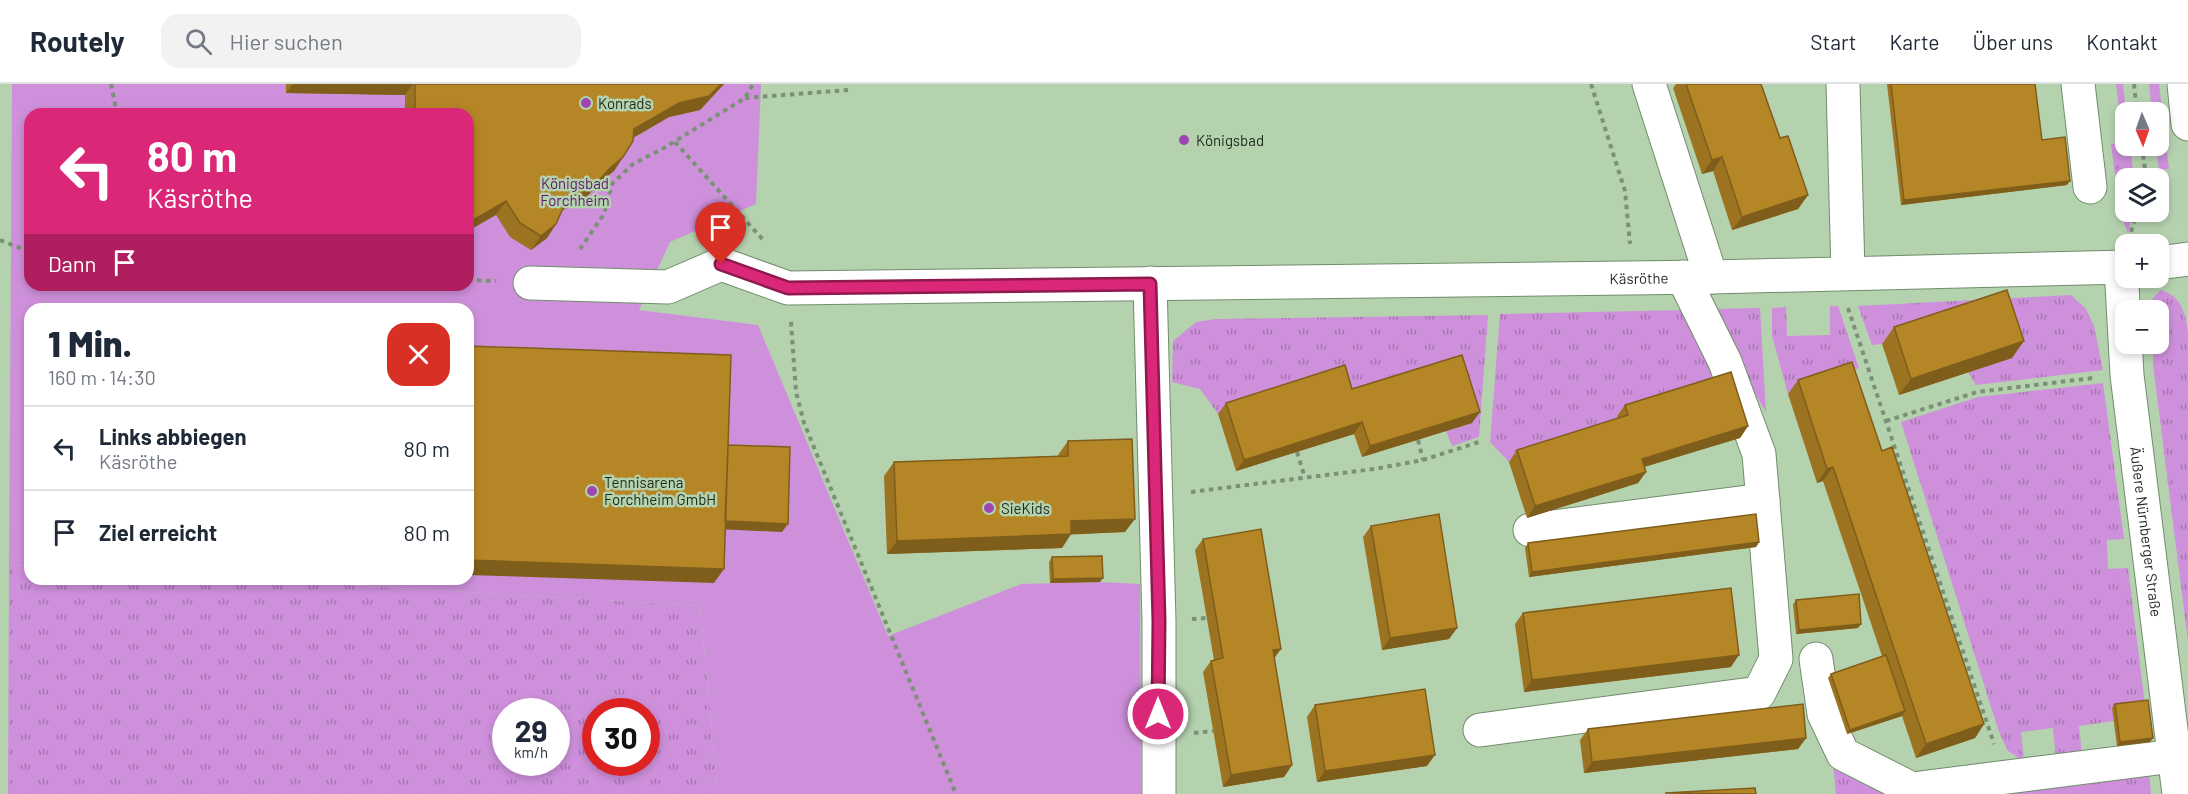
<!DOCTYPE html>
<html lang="de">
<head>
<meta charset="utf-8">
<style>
  body { margin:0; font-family:Barlow,sans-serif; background:#f2f2f3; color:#1f2937; height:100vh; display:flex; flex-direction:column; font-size:22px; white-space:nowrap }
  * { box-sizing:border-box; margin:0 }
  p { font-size:20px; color:#747a83 }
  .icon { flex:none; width:33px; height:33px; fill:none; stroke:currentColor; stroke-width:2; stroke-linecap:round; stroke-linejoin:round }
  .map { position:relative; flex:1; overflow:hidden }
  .panel { position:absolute; left:24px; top:219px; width:450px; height:282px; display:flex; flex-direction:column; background:#fff; border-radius:18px; box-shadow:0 3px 9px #0003 }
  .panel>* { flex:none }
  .guide { position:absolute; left:24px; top:24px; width:450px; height:183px; border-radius:18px; box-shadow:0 3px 9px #0003; background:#db2777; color:#fff; overflow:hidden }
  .needle { width:39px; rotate:178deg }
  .controls { position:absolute; left:2115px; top:18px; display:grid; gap:12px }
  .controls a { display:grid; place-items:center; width:54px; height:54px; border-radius:12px; background:#fff; box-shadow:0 3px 9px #0003; font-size:30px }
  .speed { position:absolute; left:492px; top:614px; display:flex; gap:12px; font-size:30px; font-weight:700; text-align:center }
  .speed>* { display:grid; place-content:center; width:78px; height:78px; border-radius:50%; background:#fff; box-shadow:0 3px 9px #0003; line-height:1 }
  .speed small { font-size:15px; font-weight:400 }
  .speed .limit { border:9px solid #d22; background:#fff; color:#111 }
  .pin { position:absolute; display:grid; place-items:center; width:51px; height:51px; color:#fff; margin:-62px -26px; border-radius:50% 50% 50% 0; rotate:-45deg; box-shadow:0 0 6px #0007 }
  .pin .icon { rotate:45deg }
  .me { position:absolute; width:66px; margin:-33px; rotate:0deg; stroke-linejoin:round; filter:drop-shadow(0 0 4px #0008) }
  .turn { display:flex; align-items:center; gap:21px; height:126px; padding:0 24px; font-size:27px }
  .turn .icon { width:78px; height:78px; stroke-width:2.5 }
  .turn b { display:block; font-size:42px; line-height:51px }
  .then { display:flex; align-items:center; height:57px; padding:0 24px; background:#0003; gap:12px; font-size:22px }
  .round { display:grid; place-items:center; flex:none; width:63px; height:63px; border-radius:18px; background:#f2f2f3 }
  .headline { display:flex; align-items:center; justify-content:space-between; height:102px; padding:0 24px }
  h1 { font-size:36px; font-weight:800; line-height:45px }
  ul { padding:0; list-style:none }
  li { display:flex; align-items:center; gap:18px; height:84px; padding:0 24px; border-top:2px solid #e0e1e3 }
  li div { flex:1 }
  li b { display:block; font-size:22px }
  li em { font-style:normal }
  header { display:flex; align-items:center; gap:36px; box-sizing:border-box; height:84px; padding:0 30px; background:#fff; border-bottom:2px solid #e0e1e3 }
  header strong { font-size:28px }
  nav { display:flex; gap:33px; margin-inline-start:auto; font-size:21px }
  .search { width:420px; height:54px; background:#f2f2f3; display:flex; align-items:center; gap:15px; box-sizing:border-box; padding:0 21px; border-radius:18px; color:#747a83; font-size:22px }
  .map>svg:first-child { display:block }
  .grass { fill:url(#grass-tufts); fill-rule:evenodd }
  .park { fill:#ce90db; fill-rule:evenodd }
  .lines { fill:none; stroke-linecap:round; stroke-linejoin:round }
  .minor-casing { stroke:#718d6c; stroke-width:35 }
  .major-casing { stroke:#718d6c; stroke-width:35 }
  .path { stroke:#7b9177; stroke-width:4; stroke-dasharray:4.5 4.5; stroke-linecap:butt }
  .minor { stroke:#fff; stroke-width:33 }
  .major { stroke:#fff; stroke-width:33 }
  .wall { fill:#9c7321 }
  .shaded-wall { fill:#7f5e1b }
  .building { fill:#b58626; stroke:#7f5e1b; stroke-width:1.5 }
  .route-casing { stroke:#8e194d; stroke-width:15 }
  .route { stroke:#db2777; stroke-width:10 }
  .poi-dot { fill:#9f45b1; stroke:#b5d2af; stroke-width:2 }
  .labels { text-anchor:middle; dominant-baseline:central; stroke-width:5; stroke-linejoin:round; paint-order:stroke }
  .poi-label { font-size:15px; fill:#1d281b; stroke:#b5d2af; text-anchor:start }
  .park-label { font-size:15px; fill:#5e186b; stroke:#b5d2af }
  .street-label { font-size:15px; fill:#1d281b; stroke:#b5d2af }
</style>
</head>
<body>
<header>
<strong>Routely</strong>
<div class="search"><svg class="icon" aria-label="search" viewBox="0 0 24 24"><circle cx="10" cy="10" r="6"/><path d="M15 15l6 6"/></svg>Hier suchen</div>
<nav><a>Start</a><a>Karte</a><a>Über uns</a><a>Kontakt</a></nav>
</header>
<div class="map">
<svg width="2188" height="710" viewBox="0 0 2188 710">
  <defs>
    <pattern id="grass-tufts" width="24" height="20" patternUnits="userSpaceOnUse" patternTransform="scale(1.5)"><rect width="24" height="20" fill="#ce90db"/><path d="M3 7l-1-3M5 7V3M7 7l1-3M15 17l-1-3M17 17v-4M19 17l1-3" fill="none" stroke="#a776b1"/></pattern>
  </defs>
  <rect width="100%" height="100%" fill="#b5d2af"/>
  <path class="grass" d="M2116 0H2123L2126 28V62H2130L2134 94H2126V128H2133L2128 150 2120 128 2111 60 2123 58Z
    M2149 0H2159L2169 85 2159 86 2156 62H2158V28H2152Z
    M2161 206C2181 212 2186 229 2188 249V557L2153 281V260H2158V226H2153L2152 215Z
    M2071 211 2086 225 2094 242 2103 286 1976 301 1968 288 2012 274 1882 260 1872 261 1858 222Z
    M1830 222H1838L1859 284 1788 310 1772 252V224L1786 223 1787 252 1830 251Z
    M1760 224 1766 328 1704 225Z
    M1684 226 1723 299 1617 333 1620 343 1509 378 1490 358 1500 230Z
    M1488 231 1479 353 1452 362 1446 347 1471 339 1344 317 1218 330 1200 305 1172 298 1173 257 1196 238 1216 235Z
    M2103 299 2124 455 2107 456 2108 485 2128 484 2145 621 2112 624 2114 637 2079 642 2082 672 2056 675 2053 644 2021 648 2024 678 2007 666 1998 645 1901 338 1978 313Z
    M9 481 30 482V495H249L700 522 718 710H8ZM506 627H556V678H506ZM596 627H646V678H596Z
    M1833 679 1887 710H1836Z
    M2149 688 2151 710H1964Z"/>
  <path class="park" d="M12 0H761L756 120 670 158 639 226 758 241 888 552 1021 500 1100 498 1140 500 1141 710H718L700 522 249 495H468V225H30V482L9 481ZM30 30H468V201H30Z"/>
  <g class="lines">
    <defs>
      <g id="minor">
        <path d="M1649 0 1711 193"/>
        <path d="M1843 0 1848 189"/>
        <path d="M2078 0 2090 103"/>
        <path d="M2158 179 2188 175"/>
        <path id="s1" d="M2121 183 2127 291 2179 710"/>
        <path id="s2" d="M530 199 668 203 721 180 788 204 1711 193 2126 183"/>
        <path d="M1150 199 1159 537V710"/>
        <path d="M1530 446 1763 416"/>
        <path d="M1816 575 1824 630 1843 670 1912 705 2174 672"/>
        <path d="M1480 646 1759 609 1776 575 1759 370 1725 278 1683 193"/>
      </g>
      <path id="major" d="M2184 0 2188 40"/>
    </defs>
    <use href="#minor" class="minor-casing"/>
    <use href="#major" class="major-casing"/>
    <path class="path" d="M111 0 117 30
      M1591 0 1625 107 1630 160
      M2134 0 2137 28
      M745 14 848 6
      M225 30 247 27 253 30
      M675 58 765 158
      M2142 62 2146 94
      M2131 148 2137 128
      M0 156 30 168
      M580 165 604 130 612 100 633 80 664 64 745 14 753 0
      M468 196 496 197
      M1848 224 1994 660
      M791 238 796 308 804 339 956 710
      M1886 337 1977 308 2093 294
      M1418 356 1423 376
      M1297 368 1305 394
      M1191 408 1374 385 1423 376 1482 357
      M1192 535 1207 534
      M1194 649 1213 647"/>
    <use href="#minor" class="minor"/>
    <use href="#major" class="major"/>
  </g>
  <path class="wall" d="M286 0H724L700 26 669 33 633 54 623 73 614 87 600 98 581 119 562 126 556 140 547 154 531 166 510 153 496 131 468 30H405V11L286 9Z
    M1676 0H1761L1780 54 1808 111 1798 125 1732 146 1713 87 1702 90 1673 4Z
    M1887 0H2035L2042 56 2067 101 1901 121Z
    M1894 243 2012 274 1899 311 1882 260Z
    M1798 296 1882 367 1984 640 1975 654 1916 674 1902 632 1847 650 1828 594 1831 590 1882 572 1823 397 1817 399 1788 310Z
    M1352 305 1472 339 1362 373 1354 350 1236 387 1218 330 1226 319Z
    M1625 321 1748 342 1740 354 1644 383 1646 388 1638 399 1527 434 1509 378 1517 366 1618 335 1617 332Z
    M1068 357 1125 448 1071 450 1062 464 887 470 884 392 894 378 1058 372V371Z
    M1371 442 1457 544 1449 555 1382 566 1363 453Z
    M1203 455 1274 575 1292 681 1284 693 1223 703 1203 588 1211 577 1214 576 1195 466Z
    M1759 458 1756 463 1529 493 1525 464 1528 459Z
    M1052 473 1103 494 1100 498 1050 499 1049 478Z
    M1796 516 1858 544 1796 550 1793 520Z
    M1523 529 1731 583 1524 608 1515 540Z
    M2115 620 2153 654 2150 658 2117 662 2112 624Z
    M1315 621 1427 682 1317 698 1307 633Z
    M1588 645 1806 654 1798 665 1584 689 1580 656Z"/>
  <path class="shaded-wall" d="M293 0H413L405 11 286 9Z
    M721 0H724L700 26 669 33 624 59 634 45 679 19Z
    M623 73 614 87 600 98 581 119 557 128 567 115Z
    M1722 73 1713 87 1702 90 1712 76Z
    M2070 97 2067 101 1901 121 1904 116Z
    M1808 111 1798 125 1732 146 1742 133Z
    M506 117 496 131 468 147V139Z
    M556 140 547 154 531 166 541 152Z
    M2024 257 2012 274 1899 311 1911 295Z
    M1480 328 1472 339 1362 373 1370 362Z
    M1362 338 1354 350 1236 387 1244 376Z
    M1748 342 1740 354 1634 386 1642 375Z
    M1833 383 1823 397 1817 399 1827 385Z
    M1646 388 1638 399 1527 434 1535 422Z
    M1135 435 1125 448 1061 451 1071 437Z
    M721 437 788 440 782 448 716 445Z
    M1071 450 1062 464 887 470 897 457Z
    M1759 458 1756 463 1529 493 1532 488Z
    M468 476 724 485 714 499 468 491Z
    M1103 494 1100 498 1050 499 1053 495Z
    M1861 540 1858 544 1796 550 1799 546Z
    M1457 544 1449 555 1382 566 1390 554Z
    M1281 565 1273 576V566Z
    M1739 571 1731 583 1524 608 1532 596Z
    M1905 627 1902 632 1847 650 1850 646Z
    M1984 640 1975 654 1916 674 1926 660Z
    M1806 654 1798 665 1584 689 1592 678Z
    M2153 654 2150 658 2117 662 2120 658Z
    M1435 671 1427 682 1317 698 1325 687Z
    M1292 681 1284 693 1223 703 1231 691Z"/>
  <path class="building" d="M415 0H721L709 12 679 19 634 45 633 57 623 73 610 84 591 105 567 115 556 140 541 152 520 139 506 117 468 139V30H415Z
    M1686 0H1761L1780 54 1788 52 1808 111 1742 133 1722 73 1712 76Z
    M1891 0H2035L2042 56 2065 53 2070 97 1904 116Z
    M2007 206 2024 257 1911 295 1894 243Z
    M468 262 731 271 724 485 468 476Z
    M1462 271 1480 328 1370 362 1362 338 1244 376 1226 319 1345 281 1352 305Z
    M1852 278 1882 367 1892 363 1984 640 1926 660 1833 383 1827 385 1798 296Z
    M1731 288 1748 342 1642 375 1646 388 1535 422 1517 366 1628 331 1625 321Z
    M1132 355 1135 435 1071 437V450L897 457 894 378 1068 372V357Z
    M728 361 790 363 788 440 725 437Z
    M1439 430 1457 544 1390 554 1371 442Z
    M1756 430 1759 458 1532 488 1528 459Z
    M1261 445 1281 565 1273 566 1292 681 1231 691 1211 577 1223 574 1203 455Z
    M1102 472 1103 494 1053 495 1052 473Z
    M1731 504 1739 571 1532 596 1523 529Z
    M1859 510 1861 540 1799 546 1796 516Z
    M1886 571 1905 627 1850 646 1831 590Z
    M1425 605 1435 671 1325 687 1315 621Z
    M2148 616 2153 654 2120 658 2115 620Z
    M1803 620 1806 654 1592 678 1588 645Z
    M1755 704 1756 710 1665 709Z"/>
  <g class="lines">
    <defs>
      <path id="route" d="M721 180 788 204 1150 200 1159 537 1158 630"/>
    </defs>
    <use href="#route" class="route-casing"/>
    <use href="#route" class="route"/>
  </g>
  <g class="poi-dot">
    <circle cx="586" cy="19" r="6"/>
    <circle cx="1184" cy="56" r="6"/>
    <circle cx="592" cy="407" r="6"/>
    <circle cx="989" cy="424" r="6"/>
  </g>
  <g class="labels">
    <g class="poi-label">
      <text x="598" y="19">Konrads</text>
      <text x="1196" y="56">Königsbad</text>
      <text x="604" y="398">Tennisarena<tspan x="604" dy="17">Forchheim GmbH</tspan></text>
      <text x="1001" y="424">SieKids</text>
    </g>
    <g class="park-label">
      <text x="575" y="99">Königsbad<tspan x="575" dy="17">Forchheim</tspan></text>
    </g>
    <g class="street-label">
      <text stroke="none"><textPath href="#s2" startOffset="1118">Käsröthe</textPath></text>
      <text stroke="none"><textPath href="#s1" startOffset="266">Äußere Nürnberger Straße</textPath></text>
    </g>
  </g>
</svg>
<div class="controls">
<a><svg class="needle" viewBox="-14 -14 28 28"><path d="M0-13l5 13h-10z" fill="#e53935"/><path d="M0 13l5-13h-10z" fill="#747a83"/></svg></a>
<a><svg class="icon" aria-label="layers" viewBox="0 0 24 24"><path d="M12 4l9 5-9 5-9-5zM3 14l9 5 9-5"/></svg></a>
<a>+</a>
<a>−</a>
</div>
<div class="speed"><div>29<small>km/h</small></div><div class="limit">30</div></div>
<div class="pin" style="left:721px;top:180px;background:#d93025"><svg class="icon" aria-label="arrive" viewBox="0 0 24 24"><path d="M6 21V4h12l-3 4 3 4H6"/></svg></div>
<svg class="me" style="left:1158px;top:630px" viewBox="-20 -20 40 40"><circle r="17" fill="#db2777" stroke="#fff" stroke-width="3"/><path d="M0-11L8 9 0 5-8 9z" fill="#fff"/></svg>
<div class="guide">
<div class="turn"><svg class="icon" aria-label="left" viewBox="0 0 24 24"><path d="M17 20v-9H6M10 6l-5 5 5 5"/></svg><div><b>80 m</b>Käsröthe</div></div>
<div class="then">Dann<svg class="icon" aria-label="arrive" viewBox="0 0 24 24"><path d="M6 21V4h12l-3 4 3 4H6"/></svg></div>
</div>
<section class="panel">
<div class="headline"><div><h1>1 Min.</h1><p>160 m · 14:30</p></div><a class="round" style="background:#d93025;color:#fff"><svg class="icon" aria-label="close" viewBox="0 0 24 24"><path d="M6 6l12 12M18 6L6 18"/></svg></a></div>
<ul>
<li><svg class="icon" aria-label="left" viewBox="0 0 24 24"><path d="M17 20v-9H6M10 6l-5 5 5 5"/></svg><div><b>Links abbiegen</b><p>Käsröthe</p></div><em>80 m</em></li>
<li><svg class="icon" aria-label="arrive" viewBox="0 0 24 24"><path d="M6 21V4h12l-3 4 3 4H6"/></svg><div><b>Ziel erreicht</b></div><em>80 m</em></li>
</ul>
</section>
</div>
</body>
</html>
